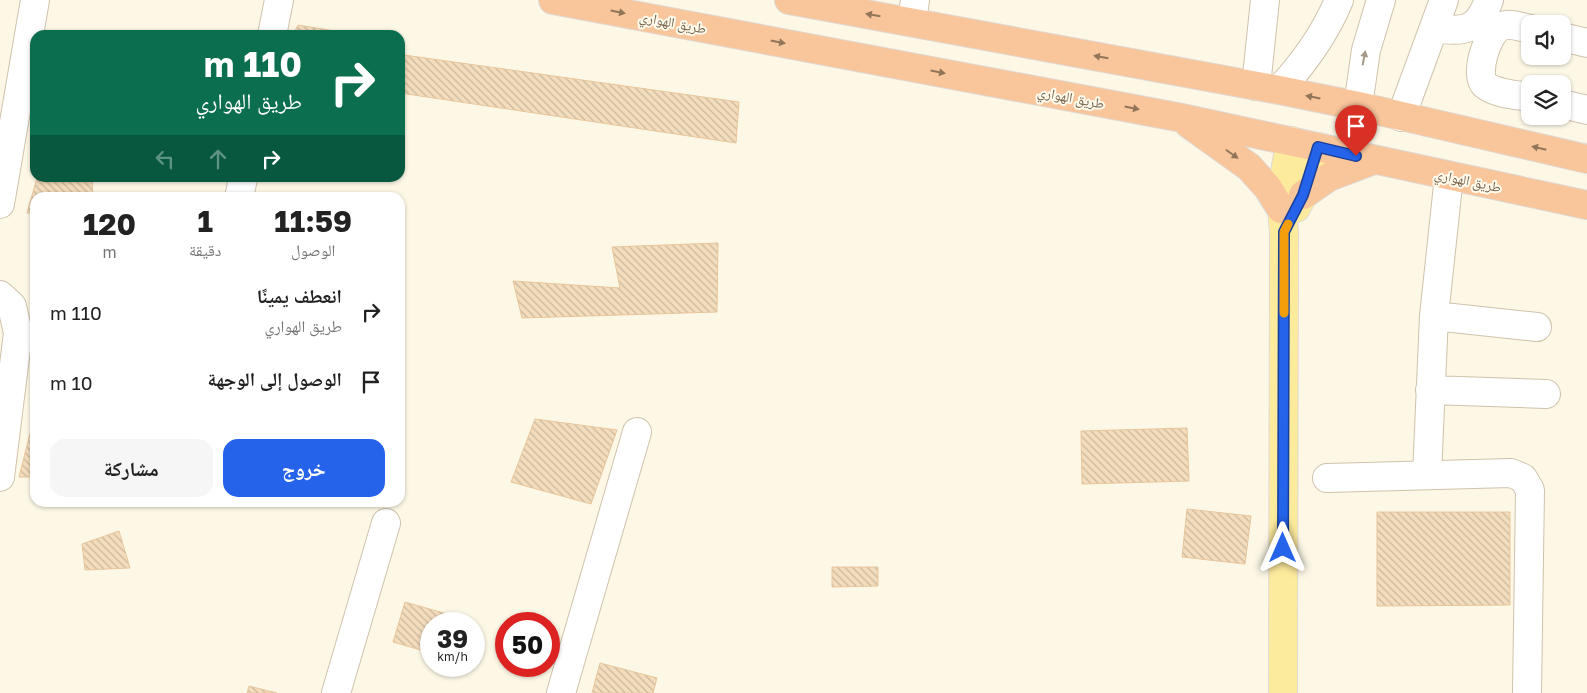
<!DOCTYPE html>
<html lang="ar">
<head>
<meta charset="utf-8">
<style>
  body { margin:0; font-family:"Golos Text","Noto Naskh Arabic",sans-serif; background:#f6f6f6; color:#222; direction:rtl; height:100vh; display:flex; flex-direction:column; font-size:19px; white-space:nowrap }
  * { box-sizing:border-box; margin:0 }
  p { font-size:16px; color:#767676 }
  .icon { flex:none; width:28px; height:28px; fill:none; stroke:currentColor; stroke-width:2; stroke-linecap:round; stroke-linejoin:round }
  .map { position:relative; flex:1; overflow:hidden; direction:ltr }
  .panel { position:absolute; left:30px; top:192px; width:375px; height:315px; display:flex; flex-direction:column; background:#fff; border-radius:15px; box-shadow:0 1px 4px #0004; direction:rtl }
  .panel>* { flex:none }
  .guide { position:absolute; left:30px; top:30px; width:375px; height:152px; border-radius:15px; box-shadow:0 1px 4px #0004; direction:rtl; background:#0b6e4f; color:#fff; overflow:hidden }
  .tools { position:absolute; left:1521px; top:15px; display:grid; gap:10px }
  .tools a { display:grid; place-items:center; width:50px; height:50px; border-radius:10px; background:#fff; box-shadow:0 1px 4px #0004; font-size:25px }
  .speed { position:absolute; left:420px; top:612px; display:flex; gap:10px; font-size:25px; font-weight:700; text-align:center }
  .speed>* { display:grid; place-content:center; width:65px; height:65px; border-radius:50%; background:#fff; box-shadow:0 1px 4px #0004; line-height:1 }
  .speed small { font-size:12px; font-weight:400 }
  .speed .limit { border:8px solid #d22; background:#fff; color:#111 }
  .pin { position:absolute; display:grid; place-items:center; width:42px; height:42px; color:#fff; margin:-51px -21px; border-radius:50% 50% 50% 0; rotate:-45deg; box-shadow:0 0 5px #0007 }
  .pin .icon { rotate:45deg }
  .me { position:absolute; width:55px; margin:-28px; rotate:0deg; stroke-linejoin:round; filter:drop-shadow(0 0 4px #0008) }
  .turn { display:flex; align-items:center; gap:18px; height:105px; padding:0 20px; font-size:22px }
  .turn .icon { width:65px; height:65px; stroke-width:2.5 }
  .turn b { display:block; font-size:35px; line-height:42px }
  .lanes { display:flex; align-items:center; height:48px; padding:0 20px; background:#0003; justify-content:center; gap:25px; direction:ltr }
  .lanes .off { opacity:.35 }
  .eta { display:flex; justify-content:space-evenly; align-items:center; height:85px; text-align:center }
  .eta b { font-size:30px; font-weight:700; line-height:35px }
  .cta { display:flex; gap:10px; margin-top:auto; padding:10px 20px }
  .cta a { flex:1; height:58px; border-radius:15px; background:#2563eb; color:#fff; font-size:20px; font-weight:700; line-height:58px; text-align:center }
  .cta a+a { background:#f6f6f6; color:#222 }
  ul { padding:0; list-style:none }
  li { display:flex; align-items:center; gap:15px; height:70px; padding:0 20px }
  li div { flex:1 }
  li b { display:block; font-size:19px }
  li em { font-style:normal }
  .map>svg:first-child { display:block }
  .building { fill:url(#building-back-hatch); stroke:#e7c69c }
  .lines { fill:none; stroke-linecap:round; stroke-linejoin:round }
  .minor-casing { stroke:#cfc2ac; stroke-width:30 }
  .major-casing { stroke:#dfd9d4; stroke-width:30 }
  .highway-casing { stroke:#dfd9d4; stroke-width:30 }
  .minor { stroke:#fff; stroke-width:28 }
  .major { stroke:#fdeb9d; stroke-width:28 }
  .highway { stroke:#f9c59b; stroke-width:28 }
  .oneway { fill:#92765a }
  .oneway2 { fill:#a79989 }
  .route-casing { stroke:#184099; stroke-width:12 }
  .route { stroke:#2563eb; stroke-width:9 }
  .slow { stroke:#f59e0b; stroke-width:9 }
  .labels { text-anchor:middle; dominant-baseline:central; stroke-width:4; stroke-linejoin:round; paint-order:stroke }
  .street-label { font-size:14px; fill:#78624a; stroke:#fffbed }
</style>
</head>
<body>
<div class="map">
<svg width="1587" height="693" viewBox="0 0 1587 693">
  <defs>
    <pattern id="building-back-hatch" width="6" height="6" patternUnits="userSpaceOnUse" patternTransform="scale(1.25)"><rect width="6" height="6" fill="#f4ddbd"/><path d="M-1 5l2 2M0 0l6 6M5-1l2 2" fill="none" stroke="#cab79c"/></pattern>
  </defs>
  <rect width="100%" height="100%" fill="#fdf8e6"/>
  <path class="building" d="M298 25 359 35H293Z
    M404 55 739 102 736 143 400 93V62Z
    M37 178H92L93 198H35V213H27Z
    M718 243 717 312 522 318 513 281 620 288 612 247Z
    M35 414V477H19Z
    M535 419 617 430 591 504 511 482Z
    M1187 428 1189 481 1082 484 1081 431Z
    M1187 509 1251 516 1245 564 1182 557Z
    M1377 512H1510V605L1377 606Z
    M119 531 130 568 85 570 82 544Z
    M832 567H878V586L832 587Z
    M405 602 468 620 467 624H431V653L393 642Z
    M600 663 657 678 653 693H592Z
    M249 686 277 693H247Z"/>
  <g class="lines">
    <defs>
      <path id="minor" d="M912 22 915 0
        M1434 28C1464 32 1477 32 1489 0
        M1530 29C1520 27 1509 22 1500 27 1487 33 1474 75 1485 85 1496 94 1517 95 1530 97
        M272 35 279 0
        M1562 37 1587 43
        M1256 86 1265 0
        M1279 90C1304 63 1325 34 1339 0
        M1562 104 1587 110
        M1358 106 1366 50 1381 0
        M1401 117 1444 0
        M239 198 243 178
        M0 204 35 0
        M0 295 12 306 18 333 0 477
        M1434 316 1537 327
        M1430 390 1546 394
        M1427 475 1434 316 1449 176
        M1327 478 1511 473 1523 478 1530 490 1527 693
        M336 693 386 523
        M561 693 637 432"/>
      <path id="major" d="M1296 208 1303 195 1318 147
        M1283 693 1284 232C1280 200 1284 172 1291 141"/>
      <path id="highway" d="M553 0 1177 117 1587 205
        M789 0 1279 90 1358 106 1587 159
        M1189 124 1249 167 1268 188 1281 209
        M1303 195 1329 177 1374 160"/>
    </defs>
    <use href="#minor" class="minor-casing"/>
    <use href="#major" class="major-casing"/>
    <use href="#highway" class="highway-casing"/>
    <use href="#minor" class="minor"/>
    <use href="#major" class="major"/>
    <use href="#highway" class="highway"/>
  </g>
  <defs><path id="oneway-solid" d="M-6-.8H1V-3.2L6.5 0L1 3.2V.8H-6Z" transform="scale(1.25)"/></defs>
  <g class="oneway">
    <use href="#oneway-solid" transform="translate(618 12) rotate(11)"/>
    <use href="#oneway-solid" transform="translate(873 15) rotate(-170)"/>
    <use href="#oneway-solid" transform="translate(778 42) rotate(11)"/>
    <use href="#oneway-solid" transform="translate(1101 57) rotate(-170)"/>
    <use href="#oneway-solid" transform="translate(938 72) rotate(11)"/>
    <use href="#oneway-solid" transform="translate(1313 97) rotate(-169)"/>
    <use href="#oneway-solid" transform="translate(1132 108) rotate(11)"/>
    <use href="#oneway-solid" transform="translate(1539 148) rotate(-167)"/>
    <use href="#oneway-solid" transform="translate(1232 154) rotate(35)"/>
  </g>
  <use class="oneway2" href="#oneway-solid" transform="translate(1364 58) rotate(-79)"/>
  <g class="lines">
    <defs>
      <path id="route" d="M1283 548 1284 232 1303 195 1318 147 1356 156"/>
    </defs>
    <use href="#route" class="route-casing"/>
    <use href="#route" class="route"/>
    <path class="slow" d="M1284 313V232L1288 224"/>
  </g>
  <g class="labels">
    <g class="street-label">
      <text transform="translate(673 22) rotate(11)">طريق الهواري</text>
      <text transform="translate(1071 97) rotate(11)">طريق الهواري</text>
      <text transform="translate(1468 180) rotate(12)">طريق الهواري</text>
    </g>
  </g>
</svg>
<div class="tools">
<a><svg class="icon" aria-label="sound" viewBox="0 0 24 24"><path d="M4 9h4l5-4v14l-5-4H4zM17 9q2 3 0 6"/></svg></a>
<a><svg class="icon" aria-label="layers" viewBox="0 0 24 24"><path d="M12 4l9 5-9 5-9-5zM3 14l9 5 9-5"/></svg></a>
</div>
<div class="speed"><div>39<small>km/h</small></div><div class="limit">50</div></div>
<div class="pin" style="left:1356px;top:156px;background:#d93025"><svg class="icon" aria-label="arrive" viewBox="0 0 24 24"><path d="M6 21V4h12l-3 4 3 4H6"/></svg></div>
<svg class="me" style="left:1283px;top:548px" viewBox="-20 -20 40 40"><path d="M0-17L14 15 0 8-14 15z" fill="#2563eb" stroke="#fff" stroke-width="4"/></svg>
<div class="guide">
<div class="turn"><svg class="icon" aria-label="right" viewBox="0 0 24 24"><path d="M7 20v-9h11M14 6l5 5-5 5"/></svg><div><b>110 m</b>طريق الهواري</div></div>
<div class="lanes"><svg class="icon off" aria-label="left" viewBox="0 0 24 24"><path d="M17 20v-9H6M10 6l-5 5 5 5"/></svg><svg class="icon off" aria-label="ahead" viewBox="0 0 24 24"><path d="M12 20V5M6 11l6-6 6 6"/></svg><svg class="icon" aria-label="right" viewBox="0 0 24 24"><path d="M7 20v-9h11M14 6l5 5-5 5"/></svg></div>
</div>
<section class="panel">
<div class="eta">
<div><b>11:59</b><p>الوصول</p></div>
<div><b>1</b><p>دقيقة</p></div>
<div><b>120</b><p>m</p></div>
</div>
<ul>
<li><svg class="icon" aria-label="right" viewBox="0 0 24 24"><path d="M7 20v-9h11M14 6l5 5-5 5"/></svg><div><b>انعطف يمينًا</b><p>طريق الهواري</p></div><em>110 m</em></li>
<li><svg class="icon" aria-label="arrive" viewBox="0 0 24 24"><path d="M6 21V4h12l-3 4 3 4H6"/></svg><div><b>الوصول إلى الوجهة</b></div><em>10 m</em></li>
</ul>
<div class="cta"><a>خروج</a><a>مشاركة</a></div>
</section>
</div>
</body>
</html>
